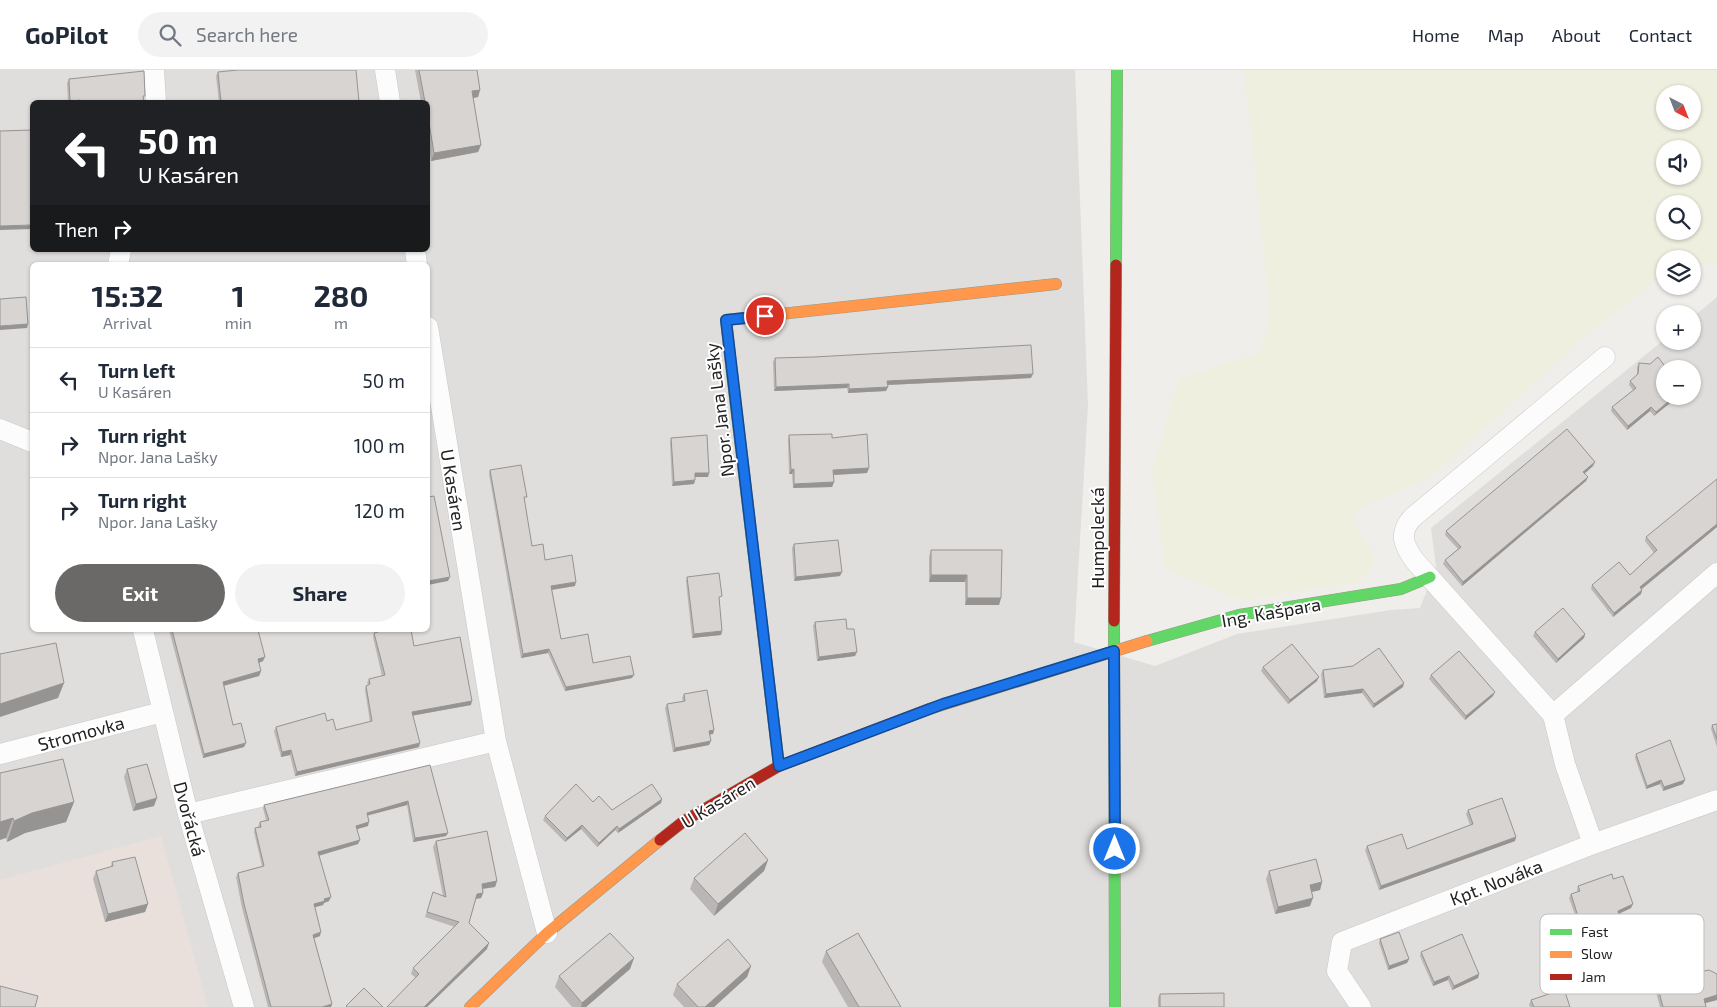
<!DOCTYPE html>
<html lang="en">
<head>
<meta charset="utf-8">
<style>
  body { margin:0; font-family:"Exo 2",sans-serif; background:#f2f2f3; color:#1f2937; height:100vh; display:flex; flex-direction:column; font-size:19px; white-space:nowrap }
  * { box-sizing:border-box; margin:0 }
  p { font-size:16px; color:#747a83 }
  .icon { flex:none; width:28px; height:28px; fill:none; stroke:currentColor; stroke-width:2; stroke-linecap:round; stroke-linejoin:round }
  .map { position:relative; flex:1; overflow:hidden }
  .sheet { position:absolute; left:30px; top:192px; width:400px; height:370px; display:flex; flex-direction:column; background:#fff; border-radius:8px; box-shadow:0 1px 4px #0004 }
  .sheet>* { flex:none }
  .top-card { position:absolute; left:30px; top:30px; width:400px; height:152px; border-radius:8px; box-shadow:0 1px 4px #0004; background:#202124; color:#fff; overflow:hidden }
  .needle { width:32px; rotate:138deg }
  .controls { position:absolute; left:1656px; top:15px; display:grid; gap:10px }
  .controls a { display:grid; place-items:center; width:45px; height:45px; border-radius:50%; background:#fff; box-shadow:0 1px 4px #0004; font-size:25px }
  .pin { position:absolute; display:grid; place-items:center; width:42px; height:42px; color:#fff; margin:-21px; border:2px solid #fff; border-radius:50%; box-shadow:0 1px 5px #0007 }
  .me { position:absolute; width:55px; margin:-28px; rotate:0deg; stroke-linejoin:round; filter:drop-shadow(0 0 4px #0008) }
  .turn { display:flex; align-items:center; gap:18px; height:105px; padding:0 25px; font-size:22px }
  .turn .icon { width:65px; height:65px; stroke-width:2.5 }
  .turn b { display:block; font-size:35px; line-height:42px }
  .then { display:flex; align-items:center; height:48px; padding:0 25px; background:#0003; gap:10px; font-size:19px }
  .eta { display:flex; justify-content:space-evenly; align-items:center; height:85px; text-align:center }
  .eta b { font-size:30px; font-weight:700; line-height:35px }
  .primary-button { display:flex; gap:10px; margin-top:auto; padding:10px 25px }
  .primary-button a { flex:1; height:58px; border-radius:30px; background:#6a6968; color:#fff; font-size:20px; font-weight:700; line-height:58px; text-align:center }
  .primary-button a+a { background:#f2f2f3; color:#1f2937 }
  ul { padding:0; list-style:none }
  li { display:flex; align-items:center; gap:15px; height:65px; padding:0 25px; border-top:1px solid #e0e1e3 }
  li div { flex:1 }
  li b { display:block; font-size:19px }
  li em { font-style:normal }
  header { display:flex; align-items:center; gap:30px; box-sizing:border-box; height:70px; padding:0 25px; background:#fff; border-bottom:1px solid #e0e1e3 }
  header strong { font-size:24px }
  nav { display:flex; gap:28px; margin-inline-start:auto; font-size:18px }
  .search { width:350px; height:45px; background:#f2f2f3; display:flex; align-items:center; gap:12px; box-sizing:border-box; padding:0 18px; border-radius:28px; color:#747a83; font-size:19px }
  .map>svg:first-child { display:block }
  .residential { fill:#dfdedc; fill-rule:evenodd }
  .military { fill:#eae0db }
  .farmland { fill:#efefdf; fill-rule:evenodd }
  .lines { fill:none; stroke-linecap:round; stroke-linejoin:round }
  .street-casing { stroke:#c9c8c7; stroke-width:21 }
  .fast-casing { stroke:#999a82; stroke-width:12 }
  .slow-casing { stroke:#999a82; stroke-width:12 }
  .jam-casing { stroke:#999a82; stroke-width:12 }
  .street { stroke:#fdfcfc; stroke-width:20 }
  .fast { stroke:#63d668; stroke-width:11 }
  .slow { stroke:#ff974d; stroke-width:11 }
  .jam { stroke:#b3261e; stroke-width:11 }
  .wall { fill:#b9b6b5 }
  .shaded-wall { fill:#969493 }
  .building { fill:#d7d4d2; stroke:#969493 }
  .route-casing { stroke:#114b97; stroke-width:12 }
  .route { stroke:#1a73e8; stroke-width:9 }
  .labels { text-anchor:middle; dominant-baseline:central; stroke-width:4; stroke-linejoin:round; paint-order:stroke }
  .street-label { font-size:18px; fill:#222; stroke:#fff }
  .key { fill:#fff; stroke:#bdbdbd; stroke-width:1 }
  .key-label { font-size:14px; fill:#222 }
</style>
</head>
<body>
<header>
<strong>GoPilot</strong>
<div class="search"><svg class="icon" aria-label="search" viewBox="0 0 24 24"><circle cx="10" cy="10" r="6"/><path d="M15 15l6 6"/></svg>Search here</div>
<nav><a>Home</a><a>Map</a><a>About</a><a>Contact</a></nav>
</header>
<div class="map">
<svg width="1717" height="937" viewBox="0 0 1717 937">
  <rect width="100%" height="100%" fill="#f0eeeb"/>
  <path class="residential" d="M0 0H1075L1088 335 1074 572 1155 596 1237 564 1391 540 1420 538 1436 497 1431 458 1665 269V271H1692L1693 247 1717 227V937H0ZM32 32H428V180H32ZM32 195H428V560H32ZM1665 299H1692V326H1665Z"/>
  <path class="military" d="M161 766 208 937H0V810Z"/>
  <path class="farmland" d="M1244 0H1717V193L1693 196 1692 189H1665V204L1590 262 1429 408 1357 440 1353 454 1373 483V494L1368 503 1358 512 1242 530 1165 500 1152 402 1179 308 1260 283 1270 245ZM1665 24H1692V51H1665ZM1665 79H1692V106H1665ZM1665 134H1692V161H1665Z"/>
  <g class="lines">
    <defs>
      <path id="street" d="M154 0 156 32
        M385 0 390 32
        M415 180 417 195
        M118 195 121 180
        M428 257 496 671 547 863
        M0 359 32 372
        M143 560 188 744 244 937
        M1553 645 1717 503
        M0 684 162 642
        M188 744 496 671
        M1593 774 1565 694 1553 645 1415 491C1404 476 1398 464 1412 448L1605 287
        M1361 937 1337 901 1342 872 1593 774 1717 730"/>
      <path id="fast" d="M1116 195 1117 0
        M731 295 779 696
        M1114 551 1115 937
        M1147 571 1239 545 1401 519 1430 507"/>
      <path id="slow" d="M731 295 726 250 1056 214
        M929 639 1147 571
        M470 937 547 863 660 770"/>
      <path id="jam" d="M1114 551 1116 195
        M660 770 684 751 779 696 929 639"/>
    </defs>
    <use href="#street" class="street-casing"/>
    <use href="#fast" class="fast-casing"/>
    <use href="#slow" class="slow-casing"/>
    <use href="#jam" class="jam-casing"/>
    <use href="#street" class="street"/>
    <use href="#fast" class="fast"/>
    <use href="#slow" class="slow"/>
    <use href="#jam" class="jam"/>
  </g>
  <path class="wall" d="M415 0H477L480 20 478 27 473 28 481 75 478 82 431 91 428 71V32H421Z
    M218 2 359 32H219L216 6Z
    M69 9 144 30V32H68L67 13Z
    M775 288 1031 308 888 315 886 321 848 323 847 318 774 321 773 292Z
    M1639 293 1665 326 1654 346 1650 341 1627 360 1611 341 1612 337 1633 320 1629 315 1630 311 1637 306V297Z
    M789 365 869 398 867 403 834 405V412L832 417 793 418 792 404H789L788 370Z
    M671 368 709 403 708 407H695V410L694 414 672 416 670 372Z
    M1595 392 1593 396 1584 403 1588 407 1586 411 1462 516 1443 494 1445 490 1458 479 1445 465 1446 461Z
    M490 400 525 431H524L532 476 545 490 575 516 552 520 561 569 593 593 632 608 565 621 548 583 521 588 489 404Z
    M1717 457 1642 519 1641 524 1613 547 1591 519 1592 515 1630 505 1654 483 1645 471 1646 467Z
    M794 474 840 506 794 511 792 478Z
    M931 480 1001 528 999 535H965V512H929V487Z
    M687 507 720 530 719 531 722 561 721 565 692 568 686 511Z
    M815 552 847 559 855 586 817 591 813 556Z
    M169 560H258L263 591 259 593 261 601 259 606 224 616 233 655 244 677 203 688Z
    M1535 562 1585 564 1584 568 1556 593 1533 566Z
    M374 563 414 576 471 635 413 645 419 677 295 706 290 685 281 687 274 661 276 657 327 651 336 660 370 652 365 620 366 616 368 615 367 613 369 609 382 606 373 567Z
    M1353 596 1403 617 1373 638 1362 623 1324 628 1321 604 1323 600Z
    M1263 597 1317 611 1288 634 1261 601Z
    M1431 605 1493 626 1465 650 1429 609Z
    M684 624 714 660 713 664H710L709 675 673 682 665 638 667 634 683 631 682 628Z
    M1717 654V677L1711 659 1712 655Z
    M1636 684 1683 714 1663 721 1660 714 1646 719 1635 688Z
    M430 695 446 766 413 772 407 735 367 746 368 756 357 759 358 774 319 786 329 831 324 833 323 835 315 837 320 866 314 868 332 934 331 937H268L242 838 236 807 238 803 262 796 254 762 255 758 258 757 260 752 266 750 263 738 264 735Z
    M127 699 154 736 133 741 124 707Z
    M0 703 74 732 66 752 25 763 7 772 6 768Z
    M662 729 661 733 618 763 615 760 597 777 581 759 565 772 543 750 545 746 593 732 612 740Z
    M1468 740 1516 767 1515 771 1379 820 1365 780 1367 776 1407 779 1470 755 1466 744Z
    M436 771 497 811 495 817 483 819V823L481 828 476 829 469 853 487 879 427 937H387L416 908 411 904 413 898 455 857 425 847 433 822 443 826 433 777Z
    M768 790 764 801 714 846 690 819 694 808Z
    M112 792 148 834 145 842 105 852 93 809 96 801 111 797Z
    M1269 801 1322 812 1320 820 1312 822 1310 836 1275 844 1266 809Z
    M1613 809 1631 838 1619 844V845L1618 849 1596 856 1595 852 1579 856 1569 828 1571 824 1578 822 1577 820 1578 816Z
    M1380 869 1409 889 1407 893 1388 900 1379 873Z
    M826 881 901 937H848L822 892Z
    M1421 882 1479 904 1478 908 1452 920 1448 910 1433 916 1420 886Z
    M634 888 630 899 586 937H572L555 917 559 906Z
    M751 896 747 907 714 937H684L673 925 677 914Z
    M1578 896 1617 908 1584 920 1576 900Z
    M1695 903 1717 930 1705 933 1706 937H1660L1653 911 1655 906Z
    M1160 924 1224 937H1158V928Z
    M1531 930 1570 937H1530L1529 935Z"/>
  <path class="shaded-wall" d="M480 20 478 27 469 29 472 21Z
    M80 30V32H70Z
    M481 75 478 82 431 91 434 83Z
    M32 155V159L0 160V156Z
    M28 254 27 258 0 260V256Z
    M1033 304 1031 308 886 315 887 311Z
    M849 314 847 318 774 321 776 317Z
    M888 317 886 321 848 323 849 319Z
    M1675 326H1679L1654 346 1656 342Z
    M1651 337 1650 341 1627 360 1628 356Z
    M1595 392 1593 396 1582 406 1583 402Z
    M869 398 867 403 832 405 833 400Z
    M794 399 792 404H789L791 400Z
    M695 403H709L708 407H693Z
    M1588 407 1586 411 1462 516 1463 512Z
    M695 410 694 414 672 416 674 412Z
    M834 412 832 417 793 418 794 414Z
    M1717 454V457L1639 521 1640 517Z
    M842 502 840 506 794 511 796 507Z
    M931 505H967L965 512H929Z
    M450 507 448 511 428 515V511Z
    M576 512 575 516 550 520 551 516Z
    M1642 520 1641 524 1613 547 1614 543Z
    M967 528H1001L999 535H965Z
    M722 561 721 565 692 568 694 564Z
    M1585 564 1584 568 1556 593 1558 589Z
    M549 579 548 583 521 588 523 584Z
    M857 582 855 586 817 591 819 587Z
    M265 587 263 591 256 594 258 589Z
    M261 601 259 606 222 616 223 612Z
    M634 605 632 608 565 621 566 617Z
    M1319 607 1317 611 1288 634 1290 630Z
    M64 613 58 628 0 647V634Z
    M1404 613 1403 617 1373 638 1374 634Z
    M1363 619 1362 623 1324 628 1326 624Z
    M1495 622 1493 626 1465 650 1466 646Z
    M472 631 471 635 411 646 412 642Z
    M714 660 713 664 708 665 709 661Z
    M711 671 709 675 673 682 675 678Z
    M246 673 244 677 203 688 204 684Z
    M420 673 419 677 295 706 297 702Z
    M291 680 290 685 281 687 282 682Z
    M1661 710 1660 714 1646 719 1647 716Z
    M1685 710 1683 714 1663 721 1664 717Z
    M157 728 154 736 133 741 136 734Z
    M662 729 661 733 618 763 619 759Z
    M408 731 407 735 365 746 367 743Z
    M74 732 66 752 25 763 7 772 14 751 32 743Z
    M13 748 6 768 0 770V752Z
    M369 752 368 756 354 760 356 756Z
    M582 755 581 759 565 772 567 768Z
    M617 756 615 760 597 777 599 773Z
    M448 763 446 766 413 772 415 768Z
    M1516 767 1515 771 1379 820 1381 816Z
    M360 770 358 774 317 786 318 782Z
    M768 790 764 801 714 846 718 834Z
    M497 811 495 817 480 819 482 814Z
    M1322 812 1320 820 1307 823 1310 815Z
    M483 823 481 828 475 829 477 824Z
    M331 827 329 831 324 833 323 835 312 838 314 834 324 829Z
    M1313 828 1310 836 1275 844 1278 837Z
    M148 834 145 842 105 852 108 844Z
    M1633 834 1631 838 1616 845 1618 841Z
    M1619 845 1618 849 1596 856 1597 852Z
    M1596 848 1595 852 1579 856 1580 853Z
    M321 862 320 866 312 869 313 865Z
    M489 873 487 879 427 937H424Z
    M634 888 630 899 586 937H581L582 933Z
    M1409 889 1407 893 1388 900 1389 896Z
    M751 896 747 907 714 937H705Z
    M1479 904 1478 908 1452 920 1454 916Z
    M1618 904 1617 908 1584 920 1585 916Z
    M1449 906 1448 910 1433 916 1434 912Z
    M1717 925V930L1702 934 1704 929Z
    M332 934 331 937H322Z"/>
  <path class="building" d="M238 0H356L359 32H221L218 2Z
    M419 0H477L480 20 472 21 481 75 434 83 428 47V32H425Z
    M144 1 145 26H143L144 32H81L80 30 70 32 69 9Z
    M32 60V155L0 156V61Z
    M26 227 28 254 0 256V229Z
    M1031 275 1033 304 887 311 888 317 849 319V314L776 317 775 288 814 287Z
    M1658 287 1667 299H1665V326H1675L1656 342 1651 337 1628 356 1612 337 1636 318 1630 311 1638 304 1639 293 1650 294Z
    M1567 359 1595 392 1583 402 1588 407 1463 512 1445 490 1461 477 1446 461Z
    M832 364V368L867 364 869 398 833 400 834 412 794 414V399L791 400 789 365Z
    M707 365 709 403H695V410L674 412 671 368Z
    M521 395 527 427H524L532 476 543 474 545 490 572 485 576 512 551 516 561 569 588 564 593 593 630 586 634 605 566 617 549 579 523 584 490 400Z
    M1717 409V454L1640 517 1642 520 1614 543 1592 515 1619 492 1630 505 1657 480 1646 467Z
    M434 426 450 507 428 511V427Z
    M838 470 842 502 796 507 794 474Z
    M931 480H1002L1001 528H967V505H931Z
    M719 503 722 526 719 527 722 561 694 564 687 507Z
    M1563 538 1585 564 1558 589 1535 562Z
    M846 549 847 559H854L857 582 819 587 815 552Z
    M172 560H258L265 587 258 589 261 601 223 612 233 655 241 653 246 673 204 684Z
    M385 560H411L414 576 460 567 472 631 412 642 420 673 297 702 291 680 282 682 276 657 325 643 327 651 333 649 336 660 372 651 366 616 370 614 369 609 385 605 374 563Z
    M56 573 64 613 0 634V584Z
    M1292 574 1319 607 1290 630 1263 597Z
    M1379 578 1404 613 1374 634 1363 619 1326 624 1323 600 1353 596Z
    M1459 581 1495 622 1466 646 1431 605Z
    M707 620 714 660 709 661 711 671 675 678 667 634 685 631 684 624Z
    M1717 654V669L1712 655Z
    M1670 670 1685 710 1664 717 1661 710 1647 716 1636 684Z
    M63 689 74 732 32 743 14 751 13 748 0 752V703Z
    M147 694 157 728 136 734 127 699Z
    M430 695 448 763 415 768 408 731 367 743 369 752 356 756 360 770 318 782 331 827 324 829 325 831 314 834 321 862 313 865 332 934 322 937H271L244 834 238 803 264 796 255 758 261 757 260 752 269 750 264 735Z
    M576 714 593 732 599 726 612 740 652 714 662 729 619 759 617 756 599 773 582 755 567 768 545 746Z
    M1502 728 1516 767 1381 816 1367 776 1402 764 1407 779 1473 754 1468 740Z
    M487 761 497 811 482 814 483 823 477 824 469 853 489 873 424 937H387L419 904 413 898 459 852 427 842 433 822 446 827 436 771Z
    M745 763 768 790 718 834 694 808Z
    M135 787 148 834 108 844 96 801 113 796 112 792Z
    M1316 789 1322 812 1310 815 1313 828 1278 837 1269 801Z
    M1612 804 1613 809 1623 806 1633 834 1618 841 1619 845 1597 852 1596 848 1580 853 1571 824 1580 821 1578 816Z
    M1399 862 1409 889 1389 896 1380 869Z
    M610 863 634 888 582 933 559 906Z
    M858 863 901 937H859L826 881Z
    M1462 864 1479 904 1454 916 1449 906 1434 912 1421 882Z
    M728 869 751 896 705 937H698L677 914Z
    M1693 895 1695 903 1709 900 1717 904V925L1704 929 1706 937H1663L1655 906Z
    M0 916 38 926 35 937H0Z
    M364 918 383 937H347L346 936Z
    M1564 919 1570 937H1534L1531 930Z
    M1224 923V937H1160V924Z"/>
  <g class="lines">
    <defs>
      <path id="route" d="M765 246 726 250 779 696 943 634 1114 581 1115 779"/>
    </defs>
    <use href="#route" class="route-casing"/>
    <use href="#route" class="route"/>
  </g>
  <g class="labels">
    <g class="street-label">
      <text transform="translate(719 340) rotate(-97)">Npor. Jana Lašky</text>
      <text transform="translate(454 420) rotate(81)">U Kasáren</text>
      <text transform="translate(1097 468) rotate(-90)">Humpolecká</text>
      <text transform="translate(1271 542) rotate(-10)">Ing. Kašpara</text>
      <text transform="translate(81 663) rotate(-15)">Stromovka</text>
      <text transform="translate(718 732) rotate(-31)">U Kasáren</text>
      <text transform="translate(190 749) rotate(75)">Dvořácká</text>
      <text transform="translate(1496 812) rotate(-21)">Kpt. Nováka</text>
    </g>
  </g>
  <rect x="1540" y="844" width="164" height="80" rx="8" class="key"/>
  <rect x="1550" y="859" width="22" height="6" fill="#63d668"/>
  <rect x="1550" y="881" width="22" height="7" fill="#ff974d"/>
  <rect x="1550" y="904" width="22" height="6" fill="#b3261e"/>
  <g class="key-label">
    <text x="1581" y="867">Fast</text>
    <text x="1581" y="889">Slow</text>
    <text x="1581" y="912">Jam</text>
  </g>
</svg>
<div class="controls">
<a><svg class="needle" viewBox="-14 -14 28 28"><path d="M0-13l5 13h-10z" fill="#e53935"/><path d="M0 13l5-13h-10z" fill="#747a83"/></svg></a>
<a><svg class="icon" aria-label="sound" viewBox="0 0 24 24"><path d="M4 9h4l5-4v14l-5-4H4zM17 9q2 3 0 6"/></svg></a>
<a><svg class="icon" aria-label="search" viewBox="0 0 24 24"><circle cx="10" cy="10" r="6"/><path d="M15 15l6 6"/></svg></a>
<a><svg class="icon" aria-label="layers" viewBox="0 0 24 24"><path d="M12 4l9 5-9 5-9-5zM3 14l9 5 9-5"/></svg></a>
<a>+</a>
<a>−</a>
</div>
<div class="pin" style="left:765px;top:246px;background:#d93025"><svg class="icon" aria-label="arrive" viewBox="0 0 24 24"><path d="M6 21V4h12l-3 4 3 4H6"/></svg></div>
<svg class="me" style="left:1115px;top:779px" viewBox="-20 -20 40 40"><circle r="17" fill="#1a73e8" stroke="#fff" stroke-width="3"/><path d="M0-11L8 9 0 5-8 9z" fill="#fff"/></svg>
<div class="top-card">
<div class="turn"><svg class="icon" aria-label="left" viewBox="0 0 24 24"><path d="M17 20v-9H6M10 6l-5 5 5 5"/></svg><div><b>50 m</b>U Kasáren</div></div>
<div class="then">Then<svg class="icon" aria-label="right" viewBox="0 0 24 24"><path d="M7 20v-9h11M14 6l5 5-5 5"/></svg></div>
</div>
<section class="sheet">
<div class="eta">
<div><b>15:32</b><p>Arrival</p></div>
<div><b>1</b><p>min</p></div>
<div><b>280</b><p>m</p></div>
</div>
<ul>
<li><svg class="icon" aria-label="left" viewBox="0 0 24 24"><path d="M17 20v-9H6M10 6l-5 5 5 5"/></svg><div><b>Turn left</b><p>U Kasáren</p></div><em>50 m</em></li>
<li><svg class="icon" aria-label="right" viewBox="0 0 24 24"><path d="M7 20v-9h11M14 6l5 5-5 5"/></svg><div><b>Turn right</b><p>Npor. Jana Lašky</p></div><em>100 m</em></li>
<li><svg class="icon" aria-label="right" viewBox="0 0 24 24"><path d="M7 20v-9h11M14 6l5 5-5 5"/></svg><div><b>Turn right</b><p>Npor. Jana Lašky</p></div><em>120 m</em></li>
</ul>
<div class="primary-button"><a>Exit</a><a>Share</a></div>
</section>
</div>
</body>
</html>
